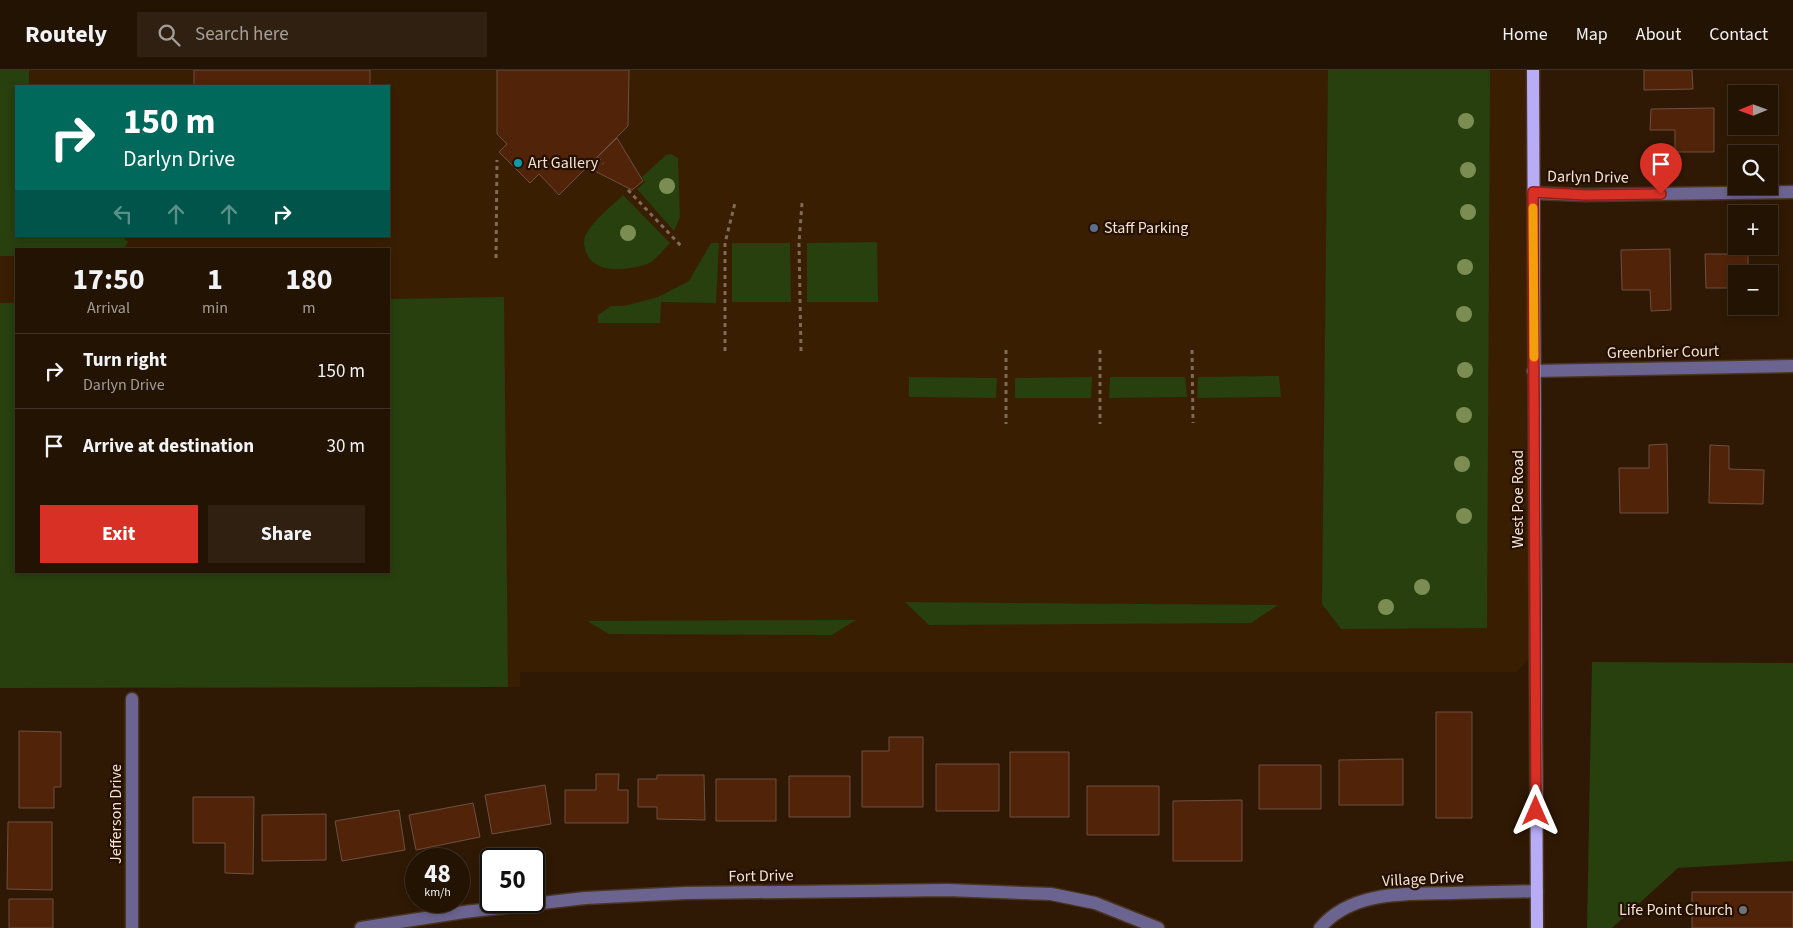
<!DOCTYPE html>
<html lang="en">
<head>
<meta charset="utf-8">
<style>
  body { margin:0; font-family:"Source Sans 3",sans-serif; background:#2f2012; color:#f1f3f6; height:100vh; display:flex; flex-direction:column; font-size:19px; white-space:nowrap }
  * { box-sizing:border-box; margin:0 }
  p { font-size:16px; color:#a39e9a }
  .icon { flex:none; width:28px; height:28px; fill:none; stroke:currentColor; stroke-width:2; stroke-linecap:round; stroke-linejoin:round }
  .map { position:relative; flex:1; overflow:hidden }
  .panel { position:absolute; left:15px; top:178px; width:375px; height:325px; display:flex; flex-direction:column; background:#231303; border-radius:0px; box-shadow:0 2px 8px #0003,0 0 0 1px #403225 }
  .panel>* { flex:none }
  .hud { position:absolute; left:15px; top:15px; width:375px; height:152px; border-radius:0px; box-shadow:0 2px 8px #0003,0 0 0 1px #403225; background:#00695c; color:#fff; overflow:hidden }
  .needle { width:32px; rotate:269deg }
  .controls { position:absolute; left:1728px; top:15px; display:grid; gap:10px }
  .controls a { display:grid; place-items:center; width:50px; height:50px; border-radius:0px; background:#231303; box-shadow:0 2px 8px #0003,0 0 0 1px #403225; font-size:25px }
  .speed { position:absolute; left:405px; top:778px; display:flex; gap:10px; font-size:25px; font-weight:700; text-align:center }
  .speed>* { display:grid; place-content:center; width:65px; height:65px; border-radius:50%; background:#231303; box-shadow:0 2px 8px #0003,0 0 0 1px #403225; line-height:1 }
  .speed small { font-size:12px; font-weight:400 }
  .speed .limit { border:2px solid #111; border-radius:8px; background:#fff; color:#111 }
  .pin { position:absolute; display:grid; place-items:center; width:42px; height:42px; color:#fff; margin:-51px -21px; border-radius:50% 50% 50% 0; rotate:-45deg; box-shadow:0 0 5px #0007 }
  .pin .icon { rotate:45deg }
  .me { position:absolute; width:55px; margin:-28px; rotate:0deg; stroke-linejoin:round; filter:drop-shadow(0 0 4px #0008) }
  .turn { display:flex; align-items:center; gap:18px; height:105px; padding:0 25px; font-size:22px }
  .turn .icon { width:65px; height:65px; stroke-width:2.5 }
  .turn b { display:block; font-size:35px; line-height:42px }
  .lanes { display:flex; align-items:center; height:48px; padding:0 25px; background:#0003; justify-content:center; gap:25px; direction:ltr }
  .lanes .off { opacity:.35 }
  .eta { display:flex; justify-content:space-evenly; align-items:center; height:85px; text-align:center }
  .eta b { font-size:30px; font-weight:700; line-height:35px }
  .button { display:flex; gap:10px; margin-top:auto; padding:10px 25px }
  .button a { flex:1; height:58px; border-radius:0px; background:#d93025; color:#fff; font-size:20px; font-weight:700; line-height:58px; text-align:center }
  .button a+a { background:#2f2012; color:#f1f3f6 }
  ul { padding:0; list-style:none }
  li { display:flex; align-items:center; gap:15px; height:75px; padding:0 25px; border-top:1px solid #403225 }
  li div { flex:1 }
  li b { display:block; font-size:19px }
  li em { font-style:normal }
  header { display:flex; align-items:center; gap:30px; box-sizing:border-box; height:70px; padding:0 25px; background:#231303; border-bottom:1px solid #403225 }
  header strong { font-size:24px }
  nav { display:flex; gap:28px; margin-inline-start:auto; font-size:18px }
  .search { width:350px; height:45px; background:#2f2012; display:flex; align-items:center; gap:12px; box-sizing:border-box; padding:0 18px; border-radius:0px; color:#a39e9a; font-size:19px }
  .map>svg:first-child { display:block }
  .built { fill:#391e02; fill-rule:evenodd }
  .green { fill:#27400e }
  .building { fill:#512409; stroke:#6e4f40 }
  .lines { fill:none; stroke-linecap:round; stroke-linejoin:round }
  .minor-casing { stroke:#4a3521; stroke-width:15 }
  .major-casing { stroke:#4a3521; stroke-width:15 }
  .path { stroke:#7e6b59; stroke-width:3; stroke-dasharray:4 4; stroke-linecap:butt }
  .minor { stroke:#6c6490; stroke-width:12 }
  .major { stroke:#b9acf7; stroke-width:12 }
  .tree { fill:#7c8d53 }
  .route-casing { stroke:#8d1f18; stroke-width:12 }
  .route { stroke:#d93025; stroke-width:9 }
  .slow { stroke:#f59e0b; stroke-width:9 }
  .culture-dot { fill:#0f9aa8; stroke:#251000; stroke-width:2 }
  .service-dot { fill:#5c6f8a; stroke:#251000; stroke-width:2 }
  .worship-dot { fill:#6b7280; stroke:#251000; stroke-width:2 }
  .labels { text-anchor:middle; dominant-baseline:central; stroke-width:4.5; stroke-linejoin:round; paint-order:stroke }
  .poi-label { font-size:16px; fill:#f3e3d6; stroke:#251000; text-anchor:start }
  .street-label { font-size:16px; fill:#f3e3d6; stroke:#251000 }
</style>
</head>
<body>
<header>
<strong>Routely</strong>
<div class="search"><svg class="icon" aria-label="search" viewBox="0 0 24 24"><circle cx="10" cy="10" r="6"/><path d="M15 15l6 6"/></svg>Search here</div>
<nav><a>Home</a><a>Map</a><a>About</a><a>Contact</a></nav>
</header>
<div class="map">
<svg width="1793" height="858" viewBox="0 0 1793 858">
  <rect width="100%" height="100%" fill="#2f1904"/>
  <path class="built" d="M0 0H1533L1535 581 1517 602H520V617L0 618ZM16 16H389V166H16ZM16 179H389V501H16Z"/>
  <path class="green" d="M0 0H29V16H16V166H121L128 172 124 179H16V186H0Z
    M1328 0H1490L1487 558 1341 559 1322 534Z
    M671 84 678 88 680 147 674 161 637 119 645 112 642 107 666 85Z
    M623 125 670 173C664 179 655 191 647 194 626 201 592 205 585 179 583 173 584 166 588 161 596 148 612 136 623 125Z
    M877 172 878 232H807V173Z
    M711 173H719L716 233 661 232 660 253H598V245L611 236H624L658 227 689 211Z
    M732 173H790L791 232H732Z
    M504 227 508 617 0 618V233H16V501H389V229Z
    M1279 306 1281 327 1197 328 1198 307Z
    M909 307 997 308 996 328 909 327Z
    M1092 307 1091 328H1015V308Z
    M1110 307H1185L1187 327 1109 328Z
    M905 532 1278 535 1251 553 929 555Z
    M856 550 832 565 609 564 587 551Z
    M1592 592 1793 593V791L1678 798 1612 858H1587Z"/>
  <path class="building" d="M194 0H370V16H194Z
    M497 0H629L628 56 559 125 539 104 530 113 499 82 507 74 497 64Z
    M1644 0H1692L1693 19 1644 20Z
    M1714 38V82H1675V60H1650L1651 39Z
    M617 68 643 111 632 120 587 97Z
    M1670 179 1671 240 1651 241 1650 220H1622L1621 180Z
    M1705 184H1748V204H1736V218H1706Z
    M1667 374 1668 443H1620L1619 398H1649V375Z
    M1710 375 1729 376V399L1764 400 1763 434 1709 433Z
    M1436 642H1472V748H1436Z
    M19 661 61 662V717H54V738H19Z
    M889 667H923V737H862V681H889Z
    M1010 682H1069V747H1010Z
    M1403 689V735H1339V690Z
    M936 694H999V741H936Z
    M1259 695H1321V739H1259Z
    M596 704H619L618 720H628V753H565V720H596Z
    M657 705H704L705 750 657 749V737H638V709H657Z
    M789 706H850V747H789Z
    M716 709H776V751H716Z
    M545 715 551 754 492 764 485 725Z
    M1087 716H1159V765H1087Z
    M193 727H254L253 804 225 803V773H193Z
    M1242 730V791H1173V731Z
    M473 733 480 767 416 780 409 745Z
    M399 740 405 780 342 791 335 751Z
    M326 744V790L262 791V745Z
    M8 752H52V820L7 819Z
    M1692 822H1793V858H1692Z
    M9 829H53V858H9Z"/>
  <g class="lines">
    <defs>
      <path id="minor" d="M1533 123 1585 125 1793 122
        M1533 301 1793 296
        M132 858V629
        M361 858 464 842 585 828 686 823 948 820 1051 824 1095 833 1158 858
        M1320 858C1352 820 1407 824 1453 823 1481 822 1509 822 1537 821"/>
      <path id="major" d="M1533 0 1537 858"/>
    </defs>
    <use href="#minor" class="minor-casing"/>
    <use href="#major" class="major-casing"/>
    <path class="path" d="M597 88 603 94
      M628 120 683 178
      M496 188 497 90
      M1006 280V354
      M1100 280V354
      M1192 280 1193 353
      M725 281V173L735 133
      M801 281 799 173 802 133"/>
    <use href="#minor" class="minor"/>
    <use href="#major" class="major"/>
  </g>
  <g class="tree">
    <circle cx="1466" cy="51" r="8"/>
    <circle cx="1468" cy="100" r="8"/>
    <circle cx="667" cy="116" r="8"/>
    <circle cx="1468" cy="142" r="8"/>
    <circle cx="628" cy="163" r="8"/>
    <circle cx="1465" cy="197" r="8"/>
    <circle cx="1464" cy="244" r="8"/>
    <circle cx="1465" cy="300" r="8"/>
    <circle cx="1464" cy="345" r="8"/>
    <circle cx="1462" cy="394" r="8"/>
    <circle cx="1464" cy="446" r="8"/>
    <circle cx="1422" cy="517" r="8"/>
    <circle cx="1386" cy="537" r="8"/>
  </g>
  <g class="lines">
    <defs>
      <path id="route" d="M1536 741 1533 122 1585 125 1661 124"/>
    </defs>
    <use href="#route" class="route-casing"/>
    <use href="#route" class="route"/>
    <path class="slow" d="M1533 138 1534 287"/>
  </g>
  <circle class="culture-dot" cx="518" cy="93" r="5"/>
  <circle class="service-dot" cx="1094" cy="158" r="5"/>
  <circle class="worship-dot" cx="1743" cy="840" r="5"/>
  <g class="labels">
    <g class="poi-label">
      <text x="528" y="93">Art Gallery</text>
      <text x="1104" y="158">Staff Parking</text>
      <text x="1733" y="840" text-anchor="end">Life Point Church</text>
    </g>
    <g class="street-label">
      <text transform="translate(1588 107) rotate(1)">Darlyn Drive</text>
      <text transform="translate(1663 282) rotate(-1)">Greenbrier Court</text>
      <text transform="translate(1518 429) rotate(-90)">West Poe Road</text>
      <text transform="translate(116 744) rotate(-90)">Jefferson Drive</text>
      <text transform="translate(761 806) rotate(-1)">Fort Drive</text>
      <text transform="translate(1423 809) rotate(-3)">Village Drive</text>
    </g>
  </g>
</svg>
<div class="controls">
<a><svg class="needle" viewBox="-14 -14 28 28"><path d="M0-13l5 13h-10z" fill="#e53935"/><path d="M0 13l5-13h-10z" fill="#a39e9a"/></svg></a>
<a><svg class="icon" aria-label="search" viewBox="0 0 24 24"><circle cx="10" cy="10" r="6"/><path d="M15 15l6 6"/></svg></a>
<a>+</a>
<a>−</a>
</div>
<div class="speed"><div>48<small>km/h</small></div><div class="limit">50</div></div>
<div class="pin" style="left:1661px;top:124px;background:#d93025"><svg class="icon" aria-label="arrive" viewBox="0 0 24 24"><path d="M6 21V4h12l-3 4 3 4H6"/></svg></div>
<svg class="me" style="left:1536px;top:741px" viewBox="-20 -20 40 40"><path d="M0-17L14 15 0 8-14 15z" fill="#d93025" stroke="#fff" stroke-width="4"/></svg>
<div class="hud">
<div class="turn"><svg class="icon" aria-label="right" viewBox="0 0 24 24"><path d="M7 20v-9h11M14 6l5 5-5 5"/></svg><div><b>150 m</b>Darlyn Drive</div></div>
<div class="lanes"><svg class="icon off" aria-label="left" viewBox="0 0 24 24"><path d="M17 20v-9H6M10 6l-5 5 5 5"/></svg><svg class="icon off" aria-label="ahead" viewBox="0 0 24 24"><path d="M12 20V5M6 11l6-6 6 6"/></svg><svg class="icon off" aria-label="ahead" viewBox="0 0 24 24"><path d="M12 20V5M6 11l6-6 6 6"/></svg><svg class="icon" aria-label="right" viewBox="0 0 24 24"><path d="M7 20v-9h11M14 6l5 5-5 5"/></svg></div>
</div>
<section class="panel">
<div class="eta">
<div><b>17:50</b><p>Arrival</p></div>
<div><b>1</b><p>min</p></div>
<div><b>180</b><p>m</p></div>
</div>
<ul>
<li><svg class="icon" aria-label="right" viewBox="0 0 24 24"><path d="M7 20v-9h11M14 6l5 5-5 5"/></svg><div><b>Turn right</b><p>Darlyn Drive</p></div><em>150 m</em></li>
<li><svg class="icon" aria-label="arrive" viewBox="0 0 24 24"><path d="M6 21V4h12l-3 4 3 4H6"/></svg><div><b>Arrive at destination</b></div><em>30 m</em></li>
</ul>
<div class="button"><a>Exit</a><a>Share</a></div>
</section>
</div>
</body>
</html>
